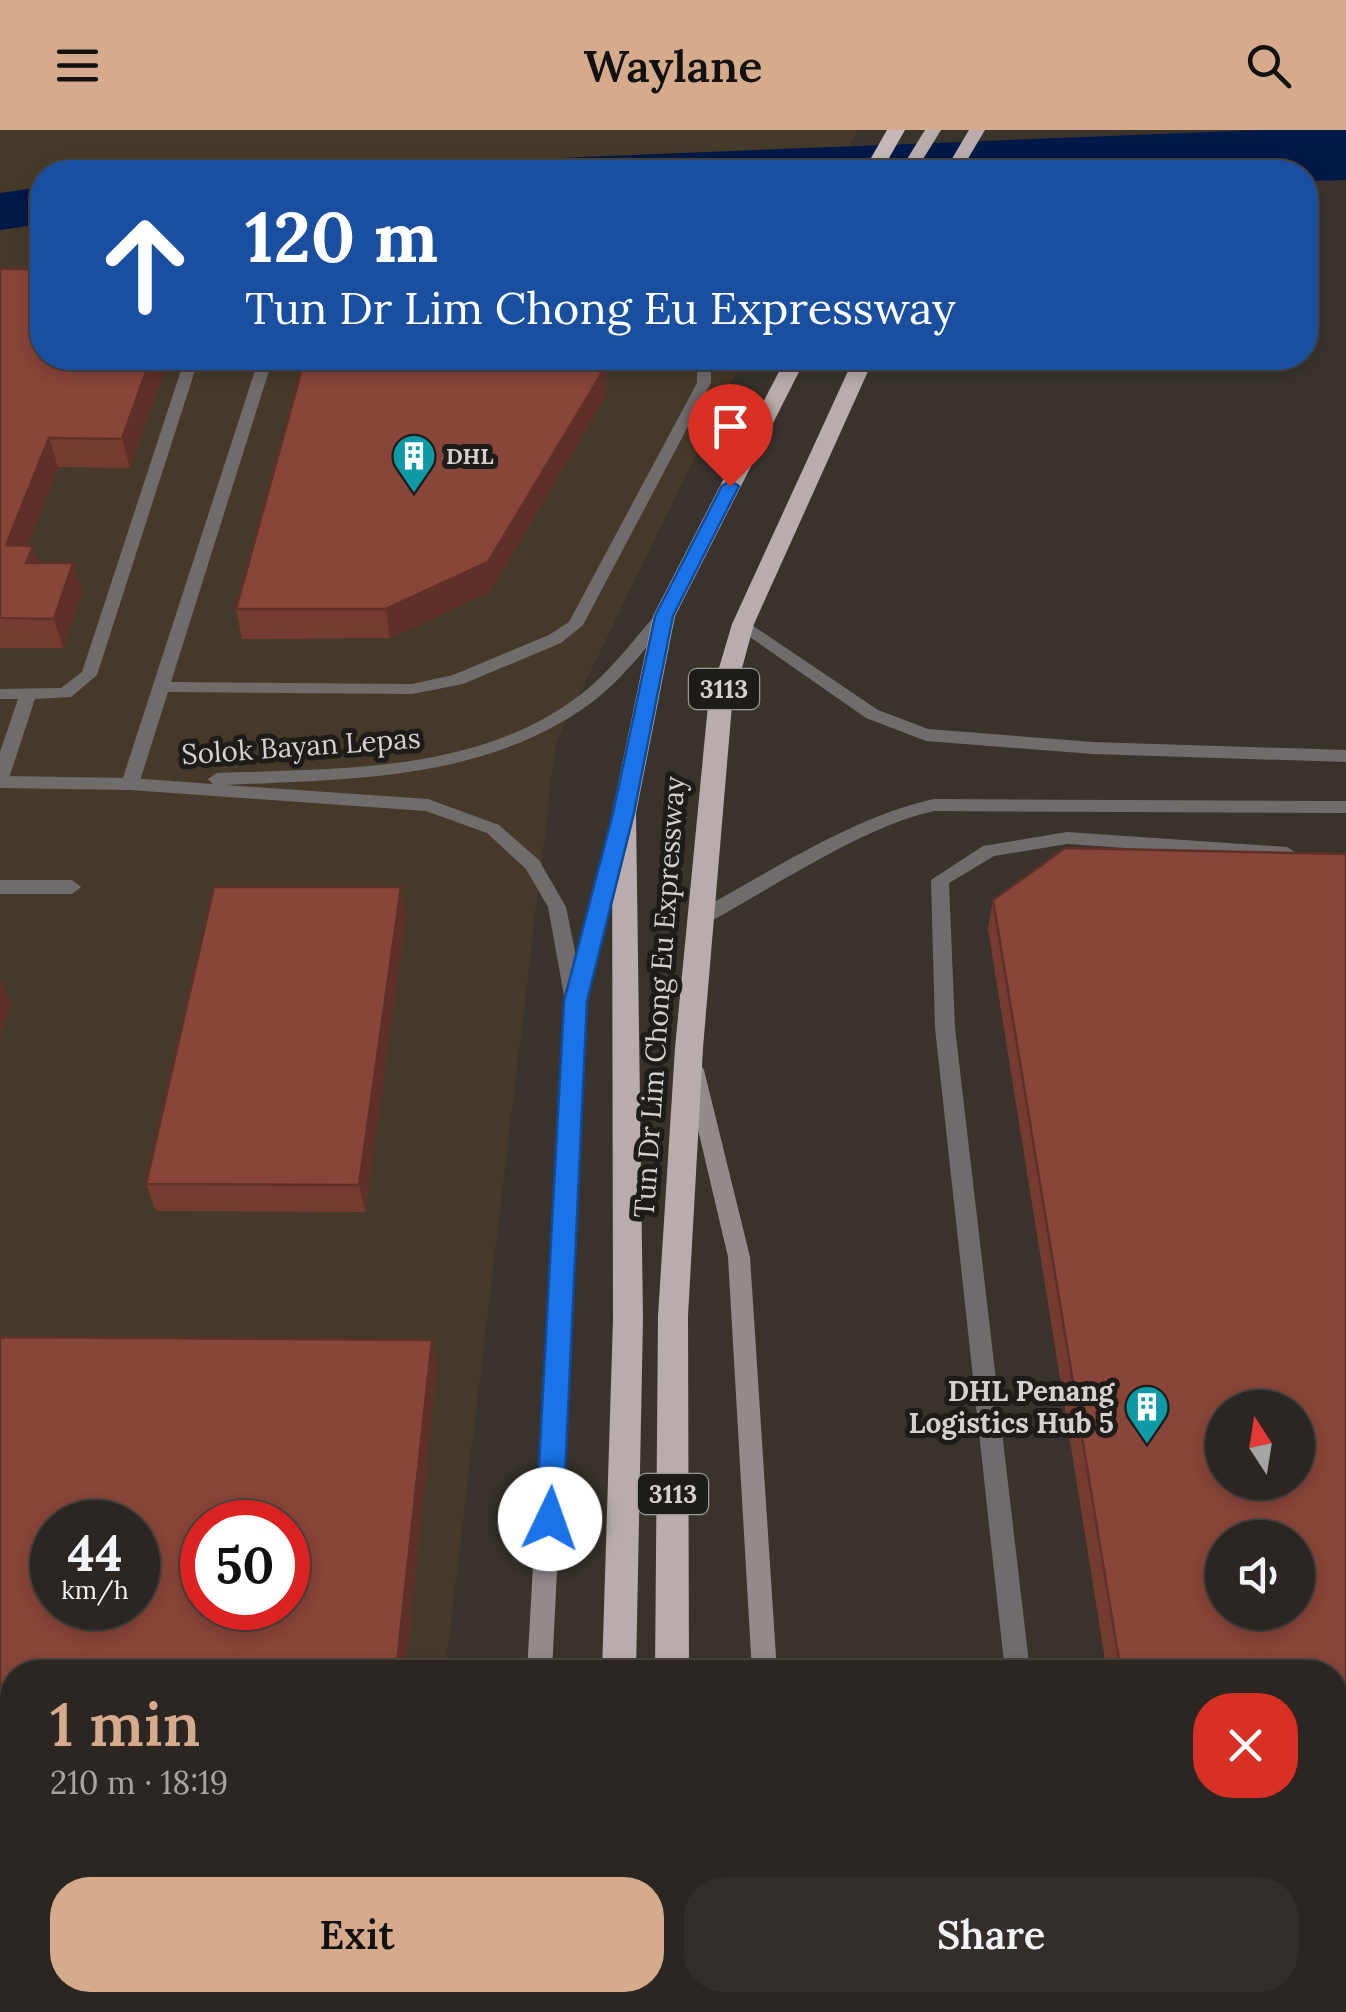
<!DOCTYPE html>
<html lang="en">
<head>
<meta charset="utf-8">
<style>
  body { margin:0; font-family:Lora,serif; background:#332e2a; color:#f1f3f6; height:100vh; display:flex; flex-direction:column; font-size:38px; white-space:nowrap }
  * { box-sizing:border-box; margin:0 }
  p { font-size:32px; color:#a6a5a5 }
  .icon { flex:none; width:55px; height:55px; fill:none; stroke:currentColor; stroke-width:2; stroke-linecap:round; stroke-linejoin:round }
  .map { position:relative; flex:1; overflow:hidden }
  .panel { position:absolute; left:0px; top:1530px; width:1348px; height:352px; display:flex; flex-direction:column; background:#2b2621; border-radius:40px 40px 0 0; box-shadow:0 5px 15px #0003,0 0 0 2px #47433f }
  .panel>* { flex:none }
  .banner { position:absolute; left:30px; top:30px; width:1288px; height:210px; border-radius:40px; box-shadow:0 5px 15px #0003,0 0 0 2px #47433f; background:#1a4fa0; color:#fff; overflow:hidden }
  .needle { width:65px; rotate:348deg }
  .fabs { position:absolute; left:1205px; top:1260px; display:grid; gap:20px }
  .fabs a { display:grid; place-items:center; width:110px; height:110px; border-radius:50%; background:#2b2621; box-shadow:0 5px 15px #0003,0 0 0 2px #47433f; font-size:50px }
  .speed { position:absolute; left:30px; top:1370px; display:flex; gap:20px; font-size:50px; font-weight:700; text-align:center }
  .speed>* { display:grid; place-content:center; width:130px; height:130px; border-radius:50%; background:#2b2621; box-shadow:0 5px 15px #0003,0 0 0 2px #47433f; line-height:1 }
  .speed small { font-size:25px; font-weight:400 }
  .speed .limit { border:15px solid #d22; background:#fff; color:#111 }
  .pin { position:absolute; display:grid; place-items:center; width:85px; height:85px; color:#fff; margin:-102px -42px; border-radius:50% 50% 50% 0; rotate:-45deg; box-shadow:0 0 10px #0007 }
  .pin .icon { rotate:45deg }
  .me { position:absolute; width:110px; margin:-55px; rotate:3deg; stroke-linejoin:round; filter:drop-shadow(0 0 8px #0008) }
  .turn { display:flex; align-items:center; gap:35px; height:210px; padding:0 50px; font-size:45px }
  .turn .icon { width:130px; height:130px; stroke-width:2.5 }
  .turn b { display:block; font-size:70px; line-height:85px }
  .round { display:grid; place-items:center; flex:none; width:105px; height:105px; border-radius:40px; background:#332e2a }
  .headline { display:flex; align-items:center; justify-content:space-between; height:170px; padding:0 50px }
  h1 { font-size:60px; font-weight:600; line-height:75px; color:#d6ab8b }
  .primary-button { display:flex; gap:20px; margin-top:auto; padding:20px 50px }
  .primary-button a { flex:1; height:115px; border-radius:40px; background:#d6ab8b; color:#111; font-size:40px; font-weight:600; line-height:115px; text-align:center }
  .primary-button a+a { background:#332e2a; color:#f1f3f6 }
  header { display:flex; justify-content:space-between; align-items:center; height:130px; padding:0 50px; background:#d6ab8b; color:#111; font-size:45px; font-weight:600 }
  .map>svg:first-child { display:block }
  .industrial { fill:#453a2a; fill-rule:evenodd }
  .water { fill:#001948 }
  .lines { fill:none; stroke-linecap:round; stroke-linejoin:round }
  .canal { fill:#001948; fill-rule:evenodd }
  .service { fill:#716c6c; fill-rule:evenodd }
  .minor { fill:#716c6c; fill-rule:evenodd }
  .secondary { fill:#938a8a; fill-rule:evenodd }
  .trunk { fill:#b8acac; fill-rule:evenodd }
  .motorway { fill:#c4b7b7; fill-rule:evenodd }
  .wall { fill:#753b31; fill-rule:evenodd }
  .shaded-wall { fill:#5f3028 }
  .building { fill:#884539; stroke:#5f3028; stroke-width:2.5; fill-rule:evenodd }
  .route { fill:#1a73e8; stroke:#114b97; stroke-width:2.5 }
  .labels { text-anchor:middle; dominant-baseline:central; stroke-width:10; stroke-linejoin:round; paint-order:stroke }
  .far-poi-label { font-size:22px; font-weight:bold; fill:#d5d2cd; stroke:#1e1c18; text-anchor:start }
  .shield { fill:#1e1c18; stroke:#9e9b97; stroke-width:2.5 }
  .shield-label { font-size:25px; font-weight:bold; fill:#d5d2cd }
  .street-label { font-size:28px; fill:#d5d2cd; stroke:#1e1c18 }
  .poi-label { font-size:28px; font-weight:bold; fill:#d5d2cd; stroke:#1e1c18; text-anchor:end }
</style>
</head>
<body>
<header><svg class="icon" aria-label="menu" viewBox="0 0 24 24"><path d="M4 6h16M4 12h16M4 18h16"/></svg>Waylane<svg class="icon" aria-label="search" viewBox="0 0 24 24"><circle cx="10" cy="10" r="6"/><path d="M15 15l6 6"/></svg></header>
<div class="map">
<svg width="1346" height="1882" viewBox="0 0 1346 1882">
  <rect width="100%" height="100%" fill="#39332c"/>
  <path class="industrial" d="M0 0H858L835 42H42V228H743L556 612 445 1542H12V1870H406L405 1882H0ZM52 1392H138V1478H52ZM202 1392H288V1478H202Z"/>
  <path class="water" d="M1261 0H1346V41L203 42Z
    M42 57V94L0 100V63Z"/>
  <g class="lines">
    <path class="canal" d="M1346 32V50L1305 51V42H1238L1253 33Z"/>
    <path class="service" d="M185 228H199L97 545 71 567 35 569 9 648 0 654V622L18 569H0V559L61 558 82 542Z
      M259 228H273L171 552 412 554 453 545 549 505 569 492 697 253V228H711V253L583 495 561 513 463 554 412 564 168 562 139 654 130 660 124 658 121 654Z
      M743 489 878 580 928 599 1093 612 1346 620V632L1093 624 926 611 866 588 737 498V490Z
      M934 669 1346 671V683L934 681C862 697 774 757 708 793L701 795 692 788 694 783C771 742 849 688 934 669Z
      M1067 702 1287 717 1296 723 1287 729 1067 714 994 726 949 753 955 898 1030 1542H1005L935 898 931 750 983 716Z
      M0 750H72L81 757 72 764H0Z
      M1036 1870H1064L1065 1882H1037Z"/>
    <path class="minor" d="M664 481 670 482V490C645 518 622 550 591 573 484 651 351 649 224 655L428 669 499 695 539 730 566 777 585 871 575 878 565 871 548 777 526 739 487 703 426 681 130 660 0 658V646L130 648 213 654 208 649 217 643C344 638 488 644 591 556 616 534 636 507 658 482Z"/>
    <path class="secondary" d="M619 695 628 701 585 871 552 1542H527L565 871 610 701Z
      M694 932 701 935 704 940 750 1127 777 1542H752L728 1127 684 940 687 935Z
      M503 1870H531L530 1882H502Z
      M763 1870H791L792 1882H764Z"/>
    <path class="trunk" d="M925 0H941L915 42H899Z
      M969 0H985L960 42H944Z
      M786 228H806L675 486 636 683 643 1189 636 1542H602L613 1189 612 683 653 486Z
      M854 228H874L754 494 732 575 703 918 688 1186 689 1542H655L658 1186 675 918 708 575 732 494Z
      M583 1870H621L620 1882H582Z
      M652 1870H690V1882H652Z"/>
    <path class="motorway" d="M887 0H905L881 42H863Z"/>
  </g>
  <path class="wall" d="M0 139 42 228H168L130 338 58 337 27 416H33L38 433 82 463 63 518H0Z
    M305 228H607L605 267 490 462 390 508 242 509 236 479Z
    M1065 718 1346 724V1882H1162L1160 1870H1335V1542H1107L988 799 993 770ZM1222 1278H1298V1352H1222ZM1222 1408H1298V1482H1222Z
    M401 757 406 786 365 1082 156 1081 146 1054Z
    M0 1207 432 1210 437 1236 405 1542H12V1685H0Z"/>
  <path class="shaded-wall" d="M151 228H168L130 338 122 309Z
    M605 228H607L605 267 490 462 390 508 386 479Z
    M49 308 58 337 16 445 6 415Z
    M33 416 42 445 26 433Z
    M73 433 82 463 63 518 54 489Z
    M401 757 406 786 365 1082 359 1055Z
    M0 847 11 874 0 907Z
    M432 1210 437 1236 405 1542H396Z"/>
  <path class="building" d="M0 139H42V228H151L122 309 49 308 6 415 33 416 26 433H73L54 489 0 488Z
    M305 228H605V238L488 432 386 479H236Z
    M1065 718 1346 724V1882H1177L1175 1870H1335V1542H1121L993 770ZM1222 1278H1298V1352H1222ZM1222 1408H1298V1482H1222Z
    M214 757H401L359 1055 146 1054Z
    M0 1207 432 1210 396 1542H12V1666H0ZM52 1392H138V1478H52ZM202 1392H288V1478H202Z"/>
  <path class="route" d="M730 351 739 356 673 486 634 683 587 871 563 1389 559 1398 550 1402 540 1398 536 1389 564 871 613 683 655 486 722 356Z"/>
  <defs>
    <symbol id="building-pin" viewBox="-11 -11 22 30"><path d="M0 17L-7.5 6A9.5 9.5 0 1 1 7.5 6Z" fill="#0f9aa8" stroke="#1e1c18"/><path d="M-4-6H4V6H1V3H-1V6H-4ZM-2.5-4.3h1.7v1.8h-1.7ZM.8-4.3h1.7v1.8H.8ZM-2.5-1h1.7V.8h-1.7ZM.8-1h1.7V.8H.8Z" fill="#fff"/></symbol>
  </defs>
  <g fill-rule="evenodd">
    <use href="#building-pin" x="389" y="301" width="50" height="68"/>
    <use href="#building-pin" x="1122" y="1252" width="50" height="68"/>
  </g>
  <g class="labels">
    <g class="far-poi-label">
      <text x="446" y="326">DHL</text>
    </g>
    <g class="shield">
      <rect x="689" y="539" width="70" height="40" rx="8"/>
      <rect x="638" y="1344" width="70" height="40" rx="8"/>
    </g>
    <g class="shield-label">
      <text x="724" y="559">3113</text>
      <text x="673" y="1364">3113</text>
    </g>
    <g class="street-label">
      <text transform="translate(301 616) rotate(-4)">Solok Bayan Lepas</text>
      <text transform="translate(659 867) rotate(-86)">Tun Dr Lim Chong Eu Expressway</text>
    </g>
    <g class="poi-label">
      <text x="1114" y="1261">DHL Penang<tspan x="1114" dy="32">Logistics Hub 5</tspan></text>
    </g>
  </g>
</svg>
<div class="fabs">
<a><svg class="needle" viewBox="-14 -14 28 28"><path d="M0-13l5 13h-10z" fill="#e53935"/><path d="M0 13l5-13h-10z" fill="#a6a5a5"/></svg></a>
<a><svg class="icon" aria-label="sound" viewBox="0 0 24 24"><path d="M4 9h4l5-4v14l-5-4H4zM17 9q2 3 0 6"/></svg></a>
</div>
<div class="speed"><div>44<small>km/h</small></div><div class="limit">50</div></div>
<div class="pin" style="left:730px;top:356px;background:#d93025"><svg class="icon" aria-label="arrive" viewBox="0 0 24 24"><path d="M6 21V4h12l-3 4 3 4H6"/></svg></div>
<svg class="me" style="left:550px;top:1389px" viewBox="-20 -20 40 40"><circle r="19" fill="#fff"/><path d="M0-13L10 11 0 6-10 11z" fill="#1a73e8"/></svg>
<div class="banner">
<div class="turn"><svg class="icon" aria-label="ahead" viewBox="0 0 24 24"><path d="M12 20V5M6 11l6-6 6 6"/></svg><div><b>120 m</b>Tun Dr Lim Chong Eu Expressway</div></div>
</div>
<section class="panel">
<div class="headline"><div><h1>1 min</h1><p>210 m · 18:19</p></div><a class="round" style="background:#d93025;color:#fff"><svg class="icon" aria-label="close" viewBox="0 0 24 24"><path d="M6 6l12 12M18 6L6 18"/></svg></a></div>
<div class="primary-button"><a>Exit</a><a>Share</a></div>
</section>
</div>
</body>
</html>
